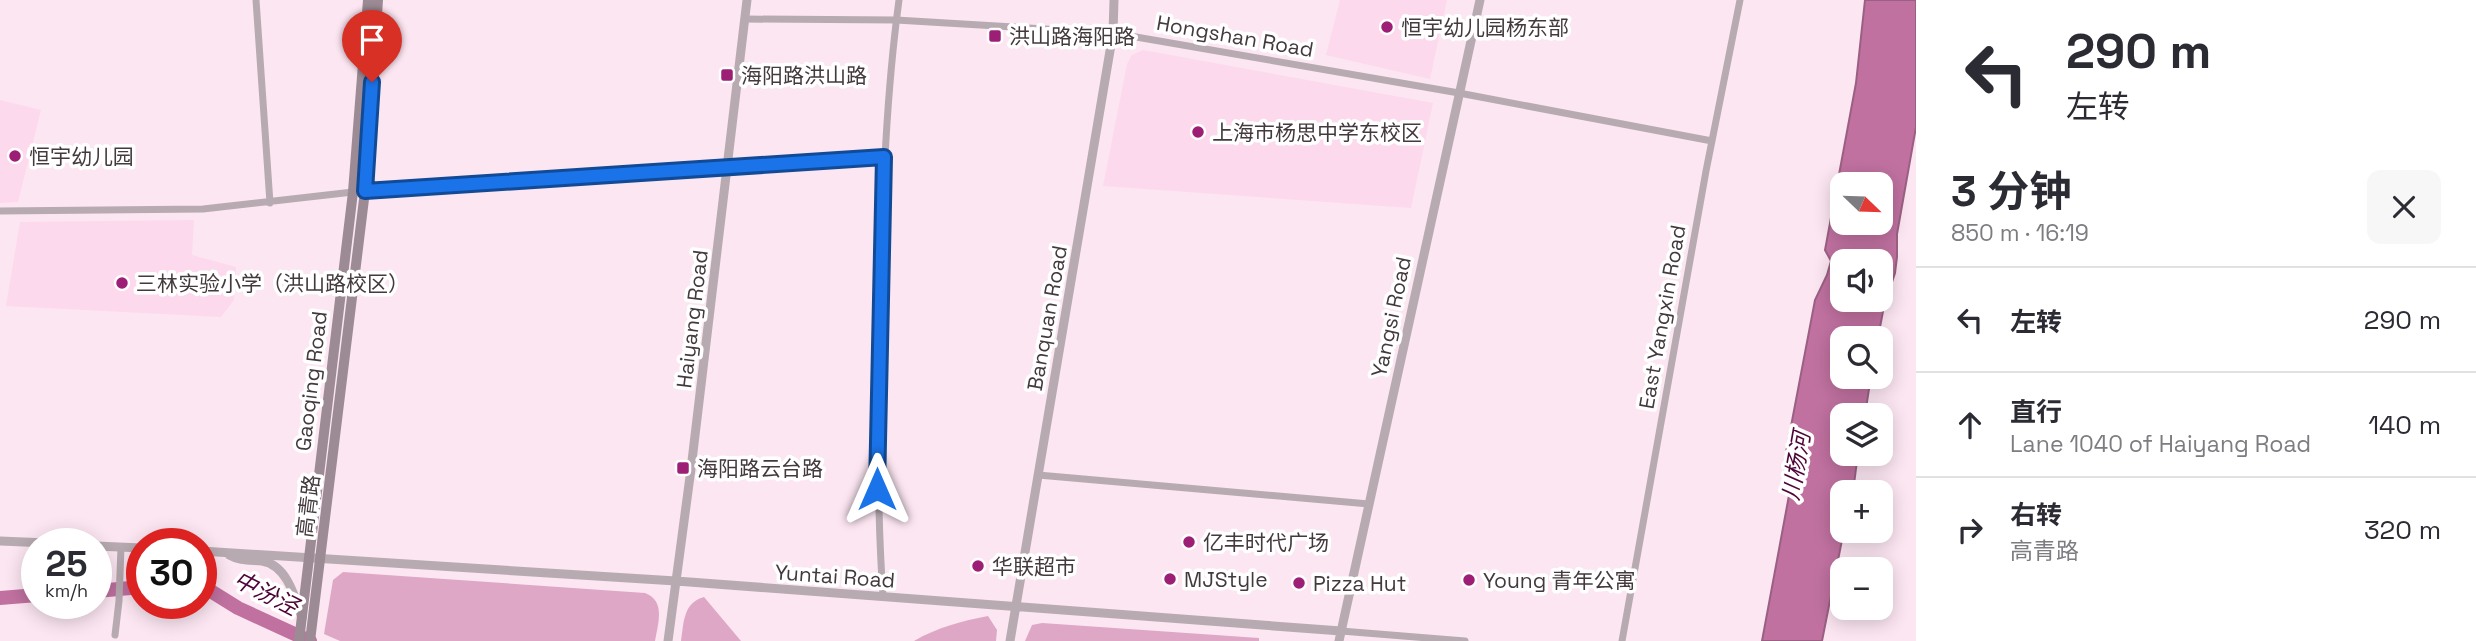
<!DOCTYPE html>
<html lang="zh">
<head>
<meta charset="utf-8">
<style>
  body { margin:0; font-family:"Space Grotesk","Noto Sans SC",sans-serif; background:#f7f7f7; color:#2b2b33; height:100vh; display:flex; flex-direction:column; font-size:26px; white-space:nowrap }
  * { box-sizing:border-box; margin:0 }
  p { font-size:23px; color:#7c7c81 }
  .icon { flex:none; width:38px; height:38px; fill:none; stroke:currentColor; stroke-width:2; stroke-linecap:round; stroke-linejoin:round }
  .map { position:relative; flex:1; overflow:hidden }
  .side { display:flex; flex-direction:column; background:#fff; width:560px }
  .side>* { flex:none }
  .top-card { background:#fff; color:#2b2b33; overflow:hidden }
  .needle { width:46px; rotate:113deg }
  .fabs { position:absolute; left:1830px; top:172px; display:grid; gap:14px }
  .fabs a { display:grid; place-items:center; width:63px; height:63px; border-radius:14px; background:#fff; box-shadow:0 4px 18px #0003; font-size:35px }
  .speed { position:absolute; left:21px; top:528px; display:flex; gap:14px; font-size:35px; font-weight:700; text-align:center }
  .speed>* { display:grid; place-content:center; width:91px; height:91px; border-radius:50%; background:#fff; box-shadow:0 4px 18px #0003; line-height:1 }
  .speed small { font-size:18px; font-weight:400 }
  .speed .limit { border:10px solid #d22; background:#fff; color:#111 }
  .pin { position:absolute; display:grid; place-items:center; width:60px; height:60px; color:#fff; margin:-72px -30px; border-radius:50% 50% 50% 0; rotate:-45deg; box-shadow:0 0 7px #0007 }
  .pin .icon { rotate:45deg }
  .me { position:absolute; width:77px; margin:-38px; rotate:0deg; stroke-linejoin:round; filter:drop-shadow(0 0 5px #0008) }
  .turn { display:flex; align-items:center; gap:24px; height:147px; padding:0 35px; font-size:32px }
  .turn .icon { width:91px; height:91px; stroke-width:2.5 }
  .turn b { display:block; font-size:49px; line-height:60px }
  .round { display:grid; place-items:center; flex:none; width:74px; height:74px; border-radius:14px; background:#f7f7f7 }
  .head { display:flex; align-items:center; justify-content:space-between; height:119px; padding:0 35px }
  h1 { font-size:42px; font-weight:700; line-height:52px }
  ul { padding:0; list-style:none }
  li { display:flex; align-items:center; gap:21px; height:105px; padding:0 35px; border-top:2px solid #e1e1e2 }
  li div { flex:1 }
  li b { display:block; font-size:26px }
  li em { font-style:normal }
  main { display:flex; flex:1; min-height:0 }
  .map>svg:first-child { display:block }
  .built { fill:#fcd9ec }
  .green { fill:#dfa7c6 }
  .water { fill:#c071a0; stroke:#9a6083; stroke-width:2; fill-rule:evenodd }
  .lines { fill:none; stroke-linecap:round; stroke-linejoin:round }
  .river { stroke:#c071a0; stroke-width:14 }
  .minor { stroke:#b7abb1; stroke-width:7 }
  .tertiary { stroke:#b7abb1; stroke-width:9 }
  .secondary { stroke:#9c8b94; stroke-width:10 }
  .route-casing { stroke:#114b97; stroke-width:18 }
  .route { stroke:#1a73e8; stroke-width:12 }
  .poi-dot { fill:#9d1f75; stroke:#fff; stroke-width:2.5 }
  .labels { text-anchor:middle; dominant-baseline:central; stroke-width:7; stroke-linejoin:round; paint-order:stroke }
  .poi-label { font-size:21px; fill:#43393e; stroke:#fff; text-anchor:start }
  .street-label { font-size:21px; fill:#43393e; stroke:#fff }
  .water-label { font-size:23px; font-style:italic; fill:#4e0437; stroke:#fff }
</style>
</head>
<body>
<main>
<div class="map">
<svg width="1916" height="641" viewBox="0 0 1916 641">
  <rect width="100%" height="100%" fill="#fce6f2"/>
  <path class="built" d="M1340 0H1447L1430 79 1326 55Z
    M1143 50 1433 103 1411 208 1103 186 1127 64 1132 55Z
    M0 100 41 110 18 202 0 203Z
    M194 220 192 255 236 267 234 300 221 317 6 306 20 222Z"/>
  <path class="green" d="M343 572 645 593C666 601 658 623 655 641H340L324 634 333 580Z
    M704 597 741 641H681C684 622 683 603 704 597Z
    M988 616 997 630 996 641H914C938 627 962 621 988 616Z
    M1042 623 1259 638V641H1025L1032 625Z"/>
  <path class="water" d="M1865 0H1916V127L1897 234V257L1895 273 1884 306 1878 338H1843V376H1871L1865 415H1843V453H1858L1853 492H1843L1844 530 1822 641H1762L1790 490 1784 472V463L1815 300 1827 275 1831 261 1825 250 1856 83ZM1843 184H1881V222H1843ZM1843 261H1881V299H1843Z"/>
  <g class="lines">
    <path class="river" d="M201 585 238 608 310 641
      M96 591 142 587
      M0 598 37 595"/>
    <path class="minor" d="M256 0 270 203
      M745 19 896 20 1113 33 1459 93 1712 141
      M0 211 203 209 353 192 884 157
      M1038 475 1369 504
      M883 597C876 494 877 391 880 288 883 191 886 96 899 0
      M1341 631 1465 641
      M115 635 119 601 121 547
      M1622 641 1706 171 1740 0"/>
    <path class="tertiary" d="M0 541 71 544
      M96 546 142 548
      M201 551 676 581 1341 631
      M229 555C239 561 250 560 262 561 287 565 295 597 302 618
      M668 641 691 469 747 0
      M1010 641 1113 33 1114 0
      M1339 641 1480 0"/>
    <path class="secondary" d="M299 641 353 192 368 0
      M310 641 365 191 378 0"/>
  </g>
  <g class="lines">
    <defs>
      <path id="route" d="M372 82 365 191 884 157 877 489"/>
    </defs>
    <use href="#route" class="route-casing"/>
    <use href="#route" class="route"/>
  </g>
  <g class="poi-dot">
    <circle cx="1387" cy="27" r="7"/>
    <rect x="988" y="29" width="14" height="14" rx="3.5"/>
    <rect x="720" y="68" width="14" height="14" rx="3.5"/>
    <circle cx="1198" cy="132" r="7"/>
    <circle cx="15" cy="156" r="7"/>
    <circle cx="122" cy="283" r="7"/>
    <rect x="676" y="461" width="14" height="14" rx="3.5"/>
    <circle cx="1189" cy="542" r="7"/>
    <circle cx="978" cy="566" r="7"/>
    <circle cx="1170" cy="579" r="7"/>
    <circle cx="1469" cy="580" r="7"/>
    <circle cx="1299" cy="583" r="7"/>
  </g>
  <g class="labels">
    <g class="poi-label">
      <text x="1401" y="27">恒宇幼儿园杨东部</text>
      <text x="1009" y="36">洪山路海阳路</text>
      <text x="741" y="75">海阳路洪山路</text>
      <text x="1212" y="132">上海市杨思中学东校区</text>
      <text x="29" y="156">恒宇幼儿园</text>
      <text x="136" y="283">三林实验小学（洪山路校区）</text>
      <text x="697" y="468">海阳路云台路</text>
      <text x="1203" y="542">亿丰时代广场</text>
      <text x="992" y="566">华联超市</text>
      <text x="1184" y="579">MJStyle</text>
      <text x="1483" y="580">Young 青年公寓</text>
      <text x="1313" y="583">Pizza Hut</text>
    </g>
    <g class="street-label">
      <text transform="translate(1235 36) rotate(10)">Hongshan Road</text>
      <text transform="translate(1391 317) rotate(-78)">Yangsi Road</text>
      <text transform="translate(1662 317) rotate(-80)">East Yangxin Road</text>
      <text transform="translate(1047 318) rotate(-80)">Banquan Road</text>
      <text transform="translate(692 319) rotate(-83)">Haiyang Road</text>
      <text transform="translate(311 381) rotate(-83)">Gaoqing Road</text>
      <text transform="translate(308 506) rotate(-83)">高青路</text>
      <text transform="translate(835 576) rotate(4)">Yuntai Road</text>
    </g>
    <g class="water-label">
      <text transform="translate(1796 466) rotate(-80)">川杨河</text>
      <text transform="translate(266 593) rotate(27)">中汾泾</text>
    </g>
  </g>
</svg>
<div class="fabs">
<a><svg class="needle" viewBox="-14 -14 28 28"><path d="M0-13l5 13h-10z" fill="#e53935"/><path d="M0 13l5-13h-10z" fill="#7c7c81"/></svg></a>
<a><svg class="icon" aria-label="sound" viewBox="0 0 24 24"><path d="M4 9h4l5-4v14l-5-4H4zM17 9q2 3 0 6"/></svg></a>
<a><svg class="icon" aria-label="search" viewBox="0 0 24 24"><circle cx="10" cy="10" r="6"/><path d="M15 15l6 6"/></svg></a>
<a><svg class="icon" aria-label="layers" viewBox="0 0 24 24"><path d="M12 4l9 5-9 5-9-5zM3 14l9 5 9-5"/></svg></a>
<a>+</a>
<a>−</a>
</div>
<div class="speed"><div>25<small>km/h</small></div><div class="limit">30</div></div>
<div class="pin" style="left:372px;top:82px;background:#d93025"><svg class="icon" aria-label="arrive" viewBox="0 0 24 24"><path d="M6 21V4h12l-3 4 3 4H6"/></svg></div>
<svg class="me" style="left:877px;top:489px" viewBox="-20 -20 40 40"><path d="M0-17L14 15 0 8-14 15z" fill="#1a73e8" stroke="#fff" stroke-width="4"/></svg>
</div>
<section class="side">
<div class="top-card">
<div class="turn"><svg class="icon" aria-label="left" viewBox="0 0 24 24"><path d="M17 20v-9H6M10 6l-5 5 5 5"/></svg><div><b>290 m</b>左转</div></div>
</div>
<div class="head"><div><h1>3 分钟</h1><p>850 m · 16:19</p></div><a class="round"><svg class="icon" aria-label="close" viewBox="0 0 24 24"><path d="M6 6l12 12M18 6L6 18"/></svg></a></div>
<ul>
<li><svg class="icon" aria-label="left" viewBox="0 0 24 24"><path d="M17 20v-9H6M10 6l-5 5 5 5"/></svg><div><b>左转</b></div><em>290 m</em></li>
<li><svg class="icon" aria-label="ahead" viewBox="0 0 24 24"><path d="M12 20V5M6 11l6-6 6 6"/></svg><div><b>直行</b><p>Lane 1040 of Haiyang Road</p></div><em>140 m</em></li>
<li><svg class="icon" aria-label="right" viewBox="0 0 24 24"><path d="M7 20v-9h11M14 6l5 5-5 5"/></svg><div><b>右转</b><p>高青路</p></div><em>320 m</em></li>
</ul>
</section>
</main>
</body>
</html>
